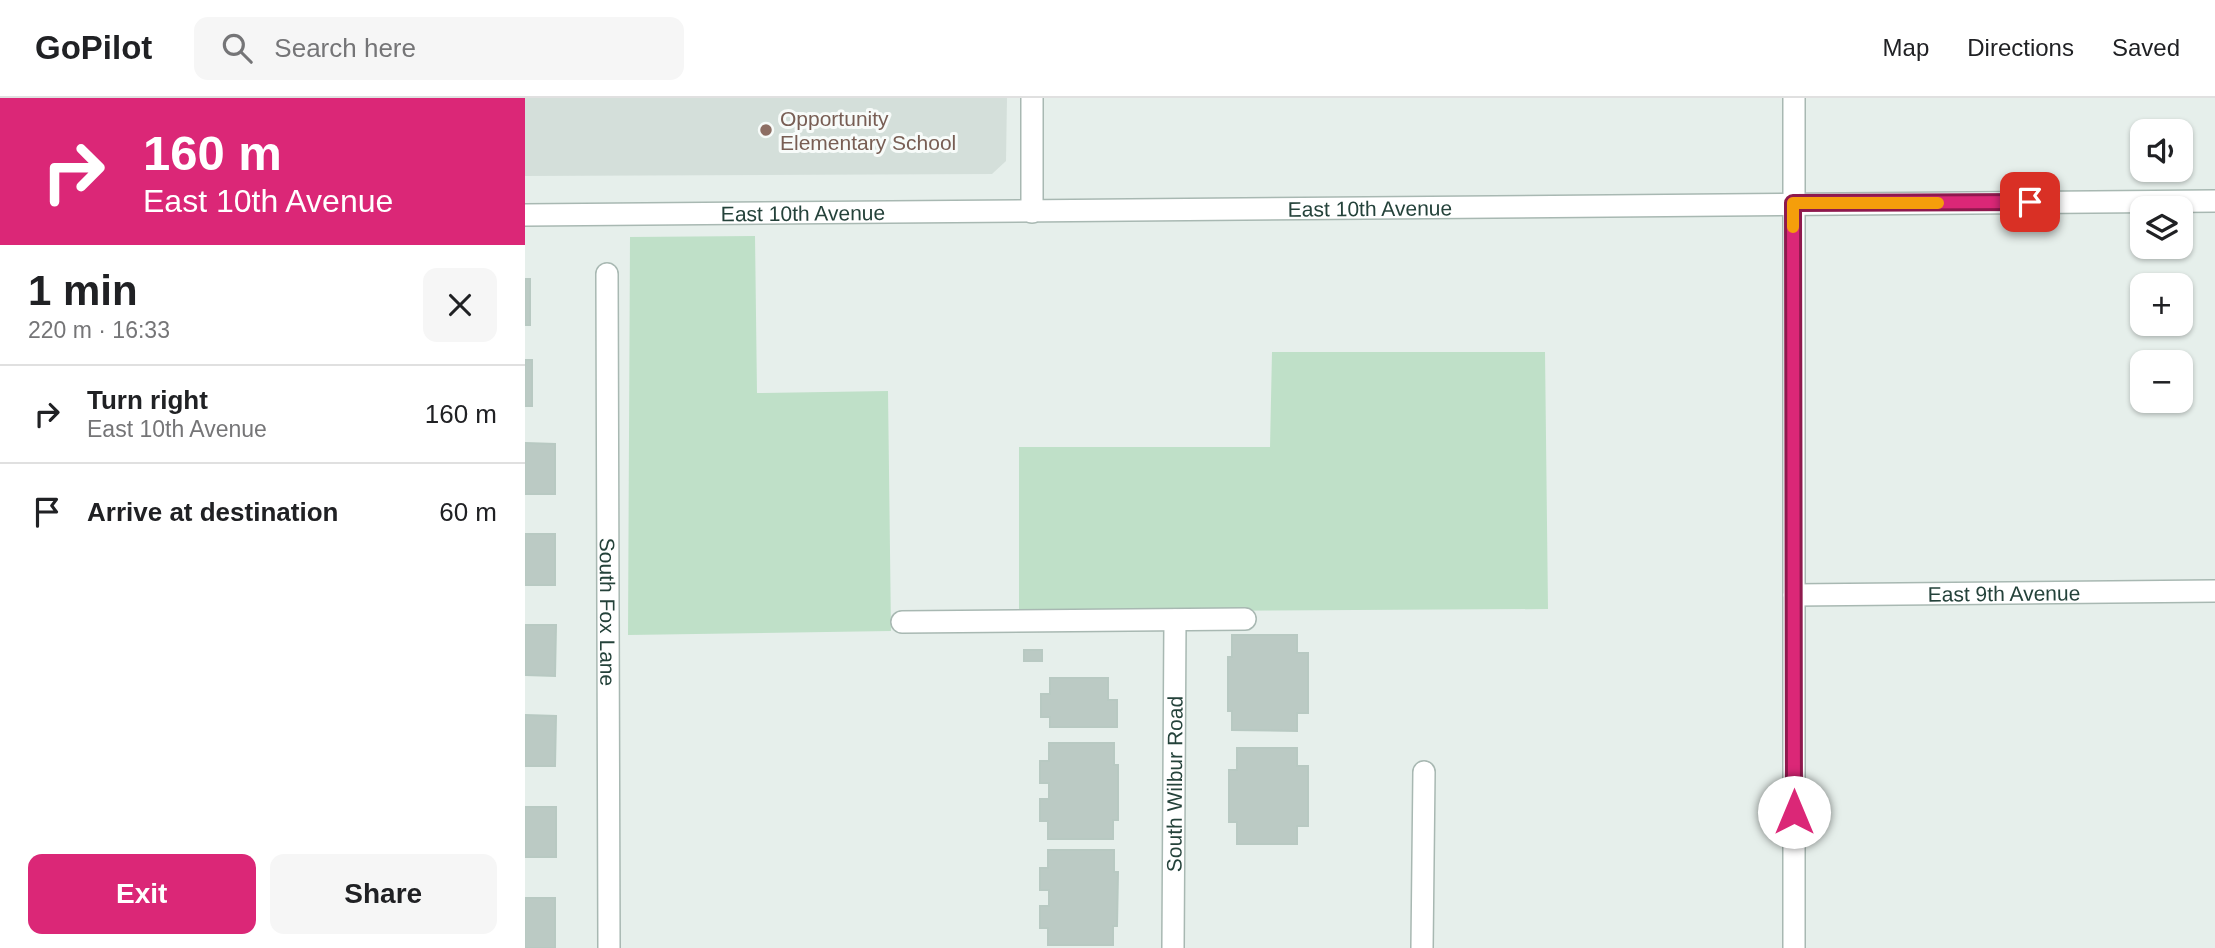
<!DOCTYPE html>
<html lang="en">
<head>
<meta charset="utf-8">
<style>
  body { margin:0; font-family:Arial,sans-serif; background:#f6f6f6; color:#202124; height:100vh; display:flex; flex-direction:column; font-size:26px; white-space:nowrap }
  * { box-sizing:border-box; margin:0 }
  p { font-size:23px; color:#757577 }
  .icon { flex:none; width:38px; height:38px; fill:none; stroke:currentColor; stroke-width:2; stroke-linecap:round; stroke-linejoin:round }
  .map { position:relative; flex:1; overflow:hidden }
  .panel { display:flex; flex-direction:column; background:#fff; width:525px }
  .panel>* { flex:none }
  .guide { background:#db2777; color:#fff; overflow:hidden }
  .controls { position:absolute; left:1605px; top:21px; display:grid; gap:14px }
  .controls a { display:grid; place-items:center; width:63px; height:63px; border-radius:14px; background:#fff; box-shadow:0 2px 5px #0004; font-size:35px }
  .pin { position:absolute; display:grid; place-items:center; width:60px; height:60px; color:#fff; margin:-30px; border-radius:14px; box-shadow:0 4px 10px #0006 }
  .me { position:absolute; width:77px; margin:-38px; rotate:0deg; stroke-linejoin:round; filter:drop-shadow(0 0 5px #0008) }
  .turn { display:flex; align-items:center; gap:24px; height:147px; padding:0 28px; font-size:32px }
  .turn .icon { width:91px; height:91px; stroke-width:2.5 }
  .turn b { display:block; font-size:49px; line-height:60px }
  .round { display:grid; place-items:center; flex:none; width:74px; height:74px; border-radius:14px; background:#f6f6f6 }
  .head { display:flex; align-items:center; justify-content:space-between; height:119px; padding:0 28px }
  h1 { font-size:42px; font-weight:700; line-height:52px }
  .cta { display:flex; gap:14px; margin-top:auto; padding:14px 28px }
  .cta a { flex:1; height:80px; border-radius:14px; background:#db2777; color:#fff; font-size:28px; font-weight:700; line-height:80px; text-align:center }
  .cta a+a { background:#f6f6f6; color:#202124 }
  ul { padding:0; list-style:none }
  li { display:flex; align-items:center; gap:21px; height:98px; padding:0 28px; border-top:2px solid #e0e0e0 }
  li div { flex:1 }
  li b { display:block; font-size:26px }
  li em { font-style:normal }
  header { display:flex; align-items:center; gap:42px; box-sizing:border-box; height:98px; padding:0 35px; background:#fff; border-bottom:2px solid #e0e0e0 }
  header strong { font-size:33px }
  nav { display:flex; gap:38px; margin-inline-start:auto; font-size:24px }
  .search { width:490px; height:63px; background:#f6f6f6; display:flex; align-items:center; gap:18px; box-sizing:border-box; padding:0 24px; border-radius:14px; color:#757577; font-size:26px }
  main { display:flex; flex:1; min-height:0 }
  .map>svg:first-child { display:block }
  .built { fill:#d4dfda }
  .green { fill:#bfe0c8 }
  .building { fill:#bbcac4; stroke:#b8c9c2; stroke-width:2 }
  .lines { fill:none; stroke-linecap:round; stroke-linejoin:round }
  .minor-casing { stroke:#a8b8b2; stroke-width:24 }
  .minor { stroke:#fff; stroke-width:21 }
  .route-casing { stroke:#8e194d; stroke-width:18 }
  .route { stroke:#db2777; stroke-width:12 }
  .slow { stroke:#f59e0b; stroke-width:12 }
  .education-dot { fill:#8d6e63; stroke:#f7fbf9; stroke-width:2.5 }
  .labels { text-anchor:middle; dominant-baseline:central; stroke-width:6; stroke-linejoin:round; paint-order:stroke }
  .education-label { font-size:21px; fill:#785e54; stroke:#f7fbf9; text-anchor:start }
  .street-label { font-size:21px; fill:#24423a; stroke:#f7fbf9 }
</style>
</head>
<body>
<header>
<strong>GoPilot</strong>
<div class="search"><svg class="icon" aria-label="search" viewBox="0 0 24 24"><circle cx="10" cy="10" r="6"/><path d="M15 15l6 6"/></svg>Search here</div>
<nav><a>Map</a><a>Directions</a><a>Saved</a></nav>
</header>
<main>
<section class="panel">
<div class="guide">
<div class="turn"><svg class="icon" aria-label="right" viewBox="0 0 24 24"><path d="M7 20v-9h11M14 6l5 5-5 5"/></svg><div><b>160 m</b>East 10th Avenue</div></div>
</div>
<div class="head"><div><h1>1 min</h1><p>220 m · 16:33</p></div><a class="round"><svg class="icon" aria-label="close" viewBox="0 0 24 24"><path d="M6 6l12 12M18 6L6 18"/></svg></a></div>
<ul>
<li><svg class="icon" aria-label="right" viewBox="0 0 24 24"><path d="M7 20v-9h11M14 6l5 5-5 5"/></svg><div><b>Turn right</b><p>East 10th Avenue</p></div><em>160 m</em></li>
<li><svg class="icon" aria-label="arrive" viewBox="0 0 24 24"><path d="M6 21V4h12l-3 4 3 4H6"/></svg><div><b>Arrive at destination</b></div><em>60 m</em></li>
</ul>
<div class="cta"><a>Exit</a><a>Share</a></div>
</section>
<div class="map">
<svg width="1690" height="850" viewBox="0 0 1690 850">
  <rect width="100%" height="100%" fill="#e6efeb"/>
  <path class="built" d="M0 0H482L481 63 467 76 0 78Z"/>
  <path class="green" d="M230 138 232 295 363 293 366 533 103 537 105 139Z
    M747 254H1020L1023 511 494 514V349H745Z"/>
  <path class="building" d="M0 181H5V227H0Z
    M0 262H7V308H0Z
    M0 345 30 346V396H0Z
    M0 436H30V487H0Z
    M0 527H31L30 578 0 577Z
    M707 537H772V555H783V615H772V633L707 632V613H703V559H707Z
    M499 552H517V563H499Z
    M525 580H583V602H592V629H525V619H516V596H525Z
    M0 617 31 618 30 668H0Z
    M524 645H589V667H593V722H588V741H523V723H515V701H524V685H515V663H524Z
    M712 650H772V668H783V728H772V746H712V724H704V672H712Z
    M0 709H31V759H0Z
    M523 752H589V774H593L592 828H588V847H523V830H515V808H524V792H515V770H523Z
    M0 800H30V850H0Z"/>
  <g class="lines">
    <defs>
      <g id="minor">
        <path d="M1269 0V850"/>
        <path d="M507 114V0"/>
        <path id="s1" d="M0 117 1690 103"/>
        <path id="s2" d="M82 176 84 850"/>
        <path id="s3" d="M1269 497 1690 493"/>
        <path d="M377 524 720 521"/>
        <path id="s4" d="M648 850 650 522"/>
        <path d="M897 850 899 674"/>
      </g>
    </defs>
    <use href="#minor" class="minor-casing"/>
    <use href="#minor" class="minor"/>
  </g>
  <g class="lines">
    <defs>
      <path id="route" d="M1269 714 1268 105 1505 104"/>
    </defs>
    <use href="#route" class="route-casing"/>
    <use href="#route" class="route"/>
    <path class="slow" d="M1268 129V105H1413"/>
  </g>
  <circle class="education-dot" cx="241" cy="32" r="7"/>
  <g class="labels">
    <g class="education-label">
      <text x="255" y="20">Opportunity<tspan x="255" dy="24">Elementary School</tspan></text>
    </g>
    <g class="street-label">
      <text stroke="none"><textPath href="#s1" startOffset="845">East 10th Avenue</textPath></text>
      <text stroke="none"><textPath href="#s1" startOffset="278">East 10th Avenue</textPath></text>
      <text stroke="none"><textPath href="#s3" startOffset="210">East 9th Avenue</textPath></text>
      <text stroke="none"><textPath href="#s2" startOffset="338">South Fox Lane</textPath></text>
      <text stroke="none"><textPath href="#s4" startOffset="164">South Wilbur Road</textPath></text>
    </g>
  </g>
</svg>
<div class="controls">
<a><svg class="icon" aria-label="sound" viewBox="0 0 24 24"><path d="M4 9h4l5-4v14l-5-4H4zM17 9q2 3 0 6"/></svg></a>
<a><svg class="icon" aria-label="layers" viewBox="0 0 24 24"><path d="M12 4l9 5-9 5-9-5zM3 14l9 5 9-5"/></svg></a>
<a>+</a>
<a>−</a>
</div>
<div class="pin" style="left:1505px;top:104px;background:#d93025"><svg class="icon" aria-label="arrive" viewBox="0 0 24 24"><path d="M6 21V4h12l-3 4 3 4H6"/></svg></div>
<svg class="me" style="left:1269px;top:714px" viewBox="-20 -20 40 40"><circle r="19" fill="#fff"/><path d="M0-13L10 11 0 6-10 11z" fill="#db2777"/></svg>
</div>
</main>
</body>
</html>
